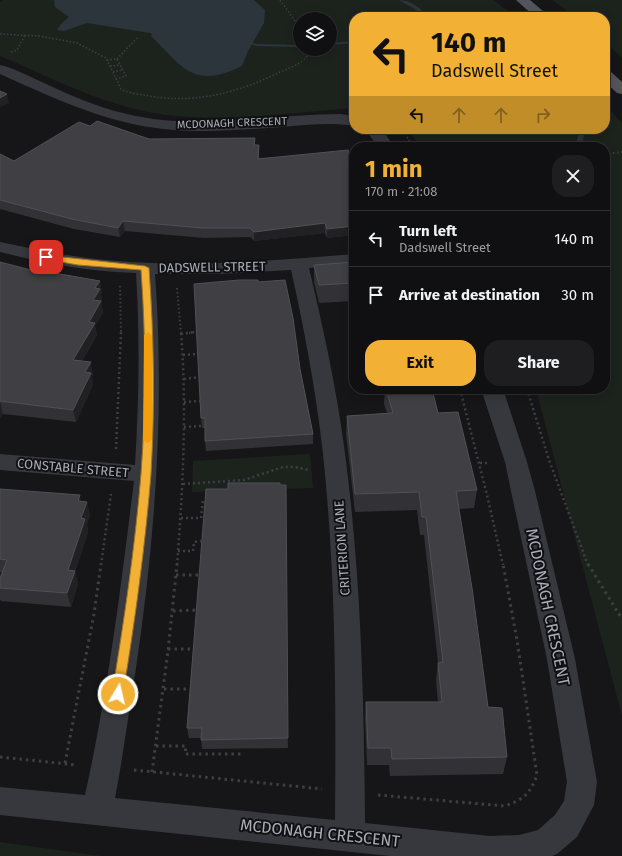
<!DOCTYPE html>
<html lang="en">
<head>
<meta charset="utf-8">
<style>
  body { margin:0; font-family:"Fira Sans",sans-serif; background:#1e1e20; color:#f1f3f6; height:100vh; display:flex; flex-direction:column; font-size:15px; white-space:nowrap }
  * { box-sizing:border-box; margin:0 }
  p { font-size:13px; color:#9c9d9f }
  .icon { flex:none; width:22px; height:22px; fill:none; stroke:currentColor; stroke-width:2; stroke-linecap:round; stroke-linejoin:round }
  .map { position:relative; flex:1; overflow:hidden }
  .details { position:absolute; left:349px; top:142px; width:261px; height:252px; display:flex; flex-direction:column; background:#101012; border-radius:16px; box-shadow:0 2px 10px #0003,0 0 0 1px #303032 }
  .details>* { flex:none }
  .banner { position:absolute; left:349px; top:12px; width:261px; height:122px; border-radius:16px; box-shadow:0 2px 10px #0003,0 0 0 1px #303032; background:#f2b134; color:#111; overflow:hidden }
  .buttons { position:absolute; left:293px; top:12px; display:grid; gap:8px }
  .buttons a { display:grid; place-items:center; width:44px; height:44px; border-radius:50%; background:#101012; box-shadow:0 2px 10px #0003,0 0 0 1px #303032; font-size:20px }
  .pin { position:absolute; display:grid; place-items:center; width:34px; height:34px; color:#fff; margin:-17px; border-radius:8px; box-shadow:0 2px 6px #0006 }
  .me { position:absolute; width:44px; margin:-22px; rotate:9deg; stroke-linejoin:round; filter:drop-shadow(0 0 3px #0008) }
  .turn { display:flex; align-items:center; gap:14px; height:84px; padding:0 16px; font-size:18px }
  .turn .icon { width:52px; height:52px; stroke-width:2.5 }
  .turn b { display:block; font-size:28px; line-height:34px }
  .lanes { display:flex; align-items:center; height:38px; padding:0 16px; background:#0003; justify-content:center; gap:20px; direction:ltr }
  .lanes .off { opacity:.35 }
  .round { display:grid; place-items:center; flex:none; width:42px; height:42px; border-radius:16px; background:#1e1e20 }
  .headline { display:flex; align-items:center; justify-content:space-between; height:68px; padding:0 16px }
  h1 { font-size:24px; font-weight:700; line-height:30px; color:#f2b134 }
  .button { display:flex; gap:8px; margin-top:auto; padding:8px 16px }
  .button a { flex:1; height:46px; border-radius:16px; background:#f2b134; color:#111; font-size:16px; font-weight:700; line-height:46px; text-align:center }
  .button a+a { background:#1e1e20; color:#f1f3f6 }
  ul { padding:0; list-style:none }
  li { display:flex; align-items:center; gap:12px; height:56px; padding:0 16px; border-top:1px solid #303032 }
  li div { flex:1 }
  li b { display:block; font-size:15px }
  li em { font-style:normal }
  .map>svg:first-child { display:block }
  .green { fill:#1c231d; fill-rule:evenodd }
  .water { fill:#2c353c }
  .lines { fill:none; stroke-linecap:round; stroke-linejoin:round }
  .stream { fill:#2c353c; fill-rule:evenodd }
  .path-far3 { stroke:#3d3f44; stroke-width:1.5; stroke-dasharray:1.5 2; stroke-linecap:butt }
  .path-far2 { stroke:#3d3f44; stroke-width:2; stroke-dasharray:1.5 2.5; stroke-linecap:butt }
  .path-far1 { stroke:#3d3f44; stroke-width:2.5; stroke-dasharray:2 3; stroke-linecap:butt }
  .path { stroke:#3d3f44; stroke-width:3; stroke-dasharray:2.5 4; stroke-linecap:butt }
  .minor { fill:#37383d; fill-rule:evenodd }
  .major { fill:#53555c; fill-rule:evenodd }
  .wall { fill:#323236 }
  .shaded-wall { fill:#212124 }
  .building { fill:#3f3f44; stroke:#4f5156 }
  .route { fill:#f2b134; stroke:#9d7322 }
  .slow { fill:#f59e0b }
  .labels { text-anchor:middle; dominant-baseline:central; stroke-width:4; stroke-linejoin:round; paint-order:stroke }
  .far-street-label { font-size:11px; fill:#a8adb8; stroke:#111113 }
  .street-label { font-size:13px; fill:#a8adb8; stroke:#111113 }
  .near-street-label { font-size:16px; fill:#a8adb8; stroke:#111113 }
</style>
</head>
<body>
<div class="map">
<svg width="622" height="856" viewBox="0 0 622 856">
  <rect width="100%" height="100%" fill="#161618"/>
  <path class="green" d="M3 0H494L515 17H354V108C285 113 207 126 139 110 91 99 45 75 0 56V2ZM300 19H330V49H300Z
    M553 0H622V57L605 43V17H574Z
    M605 105 622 123V716L536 389H605V147H421L407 129H605Z
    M310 454 313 488 192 492 193 461Z
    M0 842 101 856H0Z"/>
  <path class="water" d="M54 0H254L265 10 264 23 248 51 242 66C193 90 183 67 151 36L152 34 150 33 87 23 64 31 57 30 62 23 69 17 55 7Z"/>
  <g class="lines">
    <path class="stream" d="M399 0C411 0 421 9 429 17H424L413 8Z
      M240 40 257 44 300 45V47L257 46 240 42Z
      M354 41V43L330 45V43Z
      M580 129H586L581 147H575Z"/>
    <path class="path-far3" d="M280 0 300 28
      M0 34 39 36 77 43 106 58 121 89C128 93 137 94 144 95 192 105 238 93 280 72 292 67 307 62 311 49
      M11 52 17 50 25 35
      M117 59 137 38
      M107 60 117 59 126 76 116 79
      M110 66 120 65
      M113 72 123 70
      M407 137 413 147"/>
    <path class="path-far2" d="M605 154 622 152
      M120 286 121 333
      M177 288 181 333
      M189 333 195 332"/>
    <path class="path-far1" d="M181 334 195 332
      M183 355 197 354
      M184 379 199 377
      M460 389 487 495 503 565
      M527 389 549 460 588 565
      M184 402 200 401
      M184 427 201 426
      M116 449 121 332
      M480 463H489
      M183 484 244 480 283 467H294L309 470
      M181 518H201L203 499
      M178 551H193L194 542 201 541
      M101 565 111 494
      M177 565C183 488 187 409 181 332"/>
    <path class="path" d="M588 564 622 619
      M176 575H200
      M173 611 197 610
      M168 649H194
      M164 689H190
      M156 746H186L185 754H241
      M0 757 77 765
      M65 763 94 614 101 564
      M134 770 322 789
      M152 772 168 651 177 564
      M378 795 505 806C524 799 530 794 537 775L517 640 503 564"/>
    <path class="minor" d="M0 65C14 68 28 76 42 82 69 95 97 107 127 114 198 131 269 114 341 114L354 116V126C330 122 306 125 281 127 255 129 229 131 203 131 125 132 69 105 0 74Z
      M365 129H382L394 147H378Z
      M0 242C29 248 57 254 87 258 175 269 266 261 354 254V264L309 268C323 327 336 386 344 446 361 571 364 697 365 823L490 836 519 835 538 830 555 815 564 801 567 782 547 659 511 491 505 462 481 389H503L527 462 535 491 575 659 597 782 594 805 577 837 557 854 552 856H390L0 815V787L85 795C108 692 121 586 134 481L0 470V454L135 465C139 401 140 337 136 273 90 272 45 263 0 252ZM291 270C304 328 315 386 322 445 336 570 336 695 335 820L115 798C123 757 128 716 135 675 155 541 165 409 155 274H221Z"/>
    <path class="major" d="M516 0H530L550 17H535Z
      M605 70 610 71 622 82V94L617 93 605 82Z"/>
  </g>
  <path class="wall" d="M90 126 149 139 255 138V145L259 154V158L350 155 354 158V235L327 238 325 233 254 241 251 237 204 238 125 231 120 237 74 229 0 209V154L14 161Z
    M0 262 102 292 101 294 102 301 101 303 103 313 95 326 97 335 82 361 93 374 92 377 93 385 76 422 3 414 0 418Z
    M354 262V301L319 303 314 282V265Z
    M258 282 300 369 313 434V444L206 451 205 441V428H202L201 418Z
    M385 389H432L438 413 477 490 474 508 459 509 488 707 507 757 503 774 390 776 389 765H367L365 719 366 702H438L436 680 438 663 424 535H420L417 510 355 512 346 434 347 416 387 413 384 404Z
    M280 483 288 748 202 749 201 738H189L187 728Z
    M0 489 81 501 90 515 87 524 88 532 75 572 78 584 71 607 1 601 0 599V578L2 572H0Z"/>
  <path class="shaded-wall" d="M7 94 9 103 0 107V98Z
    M123 221 125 231 120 237 118 228Z
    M325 223V233L254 241V232Z
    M354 226V235L327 238V229Z
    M100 281 102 292 101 294 102 301 101 303 103 313 95 326 97 335 75 372 73 360 89 322 95 288Z
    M91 362 93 374 92 377 93 385 76 422 73 410 85 372Z
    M0 401 3 414 0 418Z
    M80 495 83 509 78 501Z
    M87 502 90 515 87 524 88 532 75 572 78 584 71 607 67 593 68 570 81 518Z"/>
  <path class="building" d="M0 91 7 94 0 98Z
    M97 121 149 139 255 138 254 145H259L258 159 348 150 350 155H353L354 158V226L327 229 325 223 254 232 250 228H203L123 221 118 228 72 219 0 200V154L14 161 79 122 90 126Z
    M0 262 31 270 32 269 100 281 95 288 100 289 93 300 101 301 89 322 95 323 73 360 91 362 85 372 91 373 73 410 0 401Z
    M354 262V283L319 285 314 265Z
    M239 280H258V282L285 280 293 318 300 369 313 434 205 441V418H201L194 284Z
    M386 389H432L438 413 458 412 477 490 456 491 472 588 488 707 502 708 507 757 392 759 391 748H368L366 702H442L438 663 443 662 426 517H422L419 492 355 494 347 416 393 413Z
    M228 483H280V485H286L288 738 201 740 202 728H187L206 489H228Z
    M0 489 80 495 78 501 87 502 81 518 85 519 68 570 75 571 67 593 0 588V578L7 560 0 559Z"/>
  <path class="route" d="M44 255 145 266 149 268C154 336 155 406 151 474 145 548 135 621 123 694L122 697 118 699 114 697 112 694C124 621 135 547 141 474 146 406 146 338 141 270L78 265 44 259Z"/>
  <path class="slow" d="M148 332 152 335V440L147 443 143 440 144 335Z"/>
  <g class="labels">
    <g class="far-street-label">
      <text transform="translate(232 123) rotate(-2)">MCDONAGH CRESCENT</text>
    </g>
    <g class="street-label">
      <text transform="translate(212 267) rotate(-1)">DADSWELL STREET</text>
      <text transform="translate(73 468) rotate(5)">CONSTABLE STREET</text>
      <text transform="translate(342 548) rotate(-94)">CRITERION LANE</text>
    </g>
    <g class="near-street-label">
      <text transform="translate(548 607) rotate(78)">MCDONAGH CRESCENT</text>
      <text transform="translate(320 833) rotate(6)">MCDONAGH CRESCENT</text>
    </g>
  </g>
</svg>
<div class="buttons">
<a><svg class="icon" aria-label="layers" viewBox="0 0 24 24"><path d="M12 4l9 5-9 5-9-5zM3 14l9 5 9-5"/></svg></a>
</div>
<div class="pin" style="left:46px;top:257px;background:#d93025"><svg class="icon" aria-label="arrive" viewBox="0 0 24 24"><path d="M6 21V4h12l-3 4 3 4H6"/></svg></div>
<svg class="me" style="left:118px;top:694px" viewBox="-20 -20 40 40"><circle r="17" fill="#f2b134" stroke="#fff" stroke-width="3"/><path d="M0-11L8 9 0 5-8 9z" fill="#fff"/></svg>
<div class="banner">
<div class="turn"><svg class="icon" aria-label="left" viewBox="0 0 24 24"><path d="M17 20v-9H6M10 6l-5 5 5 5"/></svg><div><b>140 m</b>Dadswell Street</div></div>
<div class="lanes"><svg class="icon" aria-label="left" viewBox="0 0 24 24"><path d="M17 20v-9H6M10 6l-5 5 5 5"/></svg><svg class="icon off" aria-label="ahead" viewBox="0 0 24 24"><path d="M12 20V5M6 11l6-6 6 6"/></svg><svg class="icon off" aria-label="ahead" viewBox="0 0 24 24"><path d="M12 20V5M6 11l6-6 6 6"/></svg><svg class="icon off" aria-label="right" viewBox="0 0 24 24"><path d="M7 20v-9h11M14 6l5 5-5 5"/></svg></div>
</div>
<section class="details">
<div class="headline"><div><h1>1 min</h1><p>170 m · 21:08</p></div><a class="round"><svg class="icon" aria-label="close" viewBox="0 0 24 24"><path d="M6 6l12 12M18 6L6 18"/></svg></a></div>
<ul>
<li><svg class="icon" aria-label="left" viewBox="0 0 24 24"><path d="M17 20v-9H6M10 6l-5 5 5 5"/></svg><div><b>Turn left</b><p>Dadswell Street</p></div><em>140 m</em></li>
<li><svg class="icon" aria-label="arrive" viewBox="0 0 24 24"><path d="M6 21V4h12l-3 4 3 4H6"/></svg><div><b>Arrive at destination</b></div><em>30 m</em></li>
</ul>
<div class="button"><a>Exit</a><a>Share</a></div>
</section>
</div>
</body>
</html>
